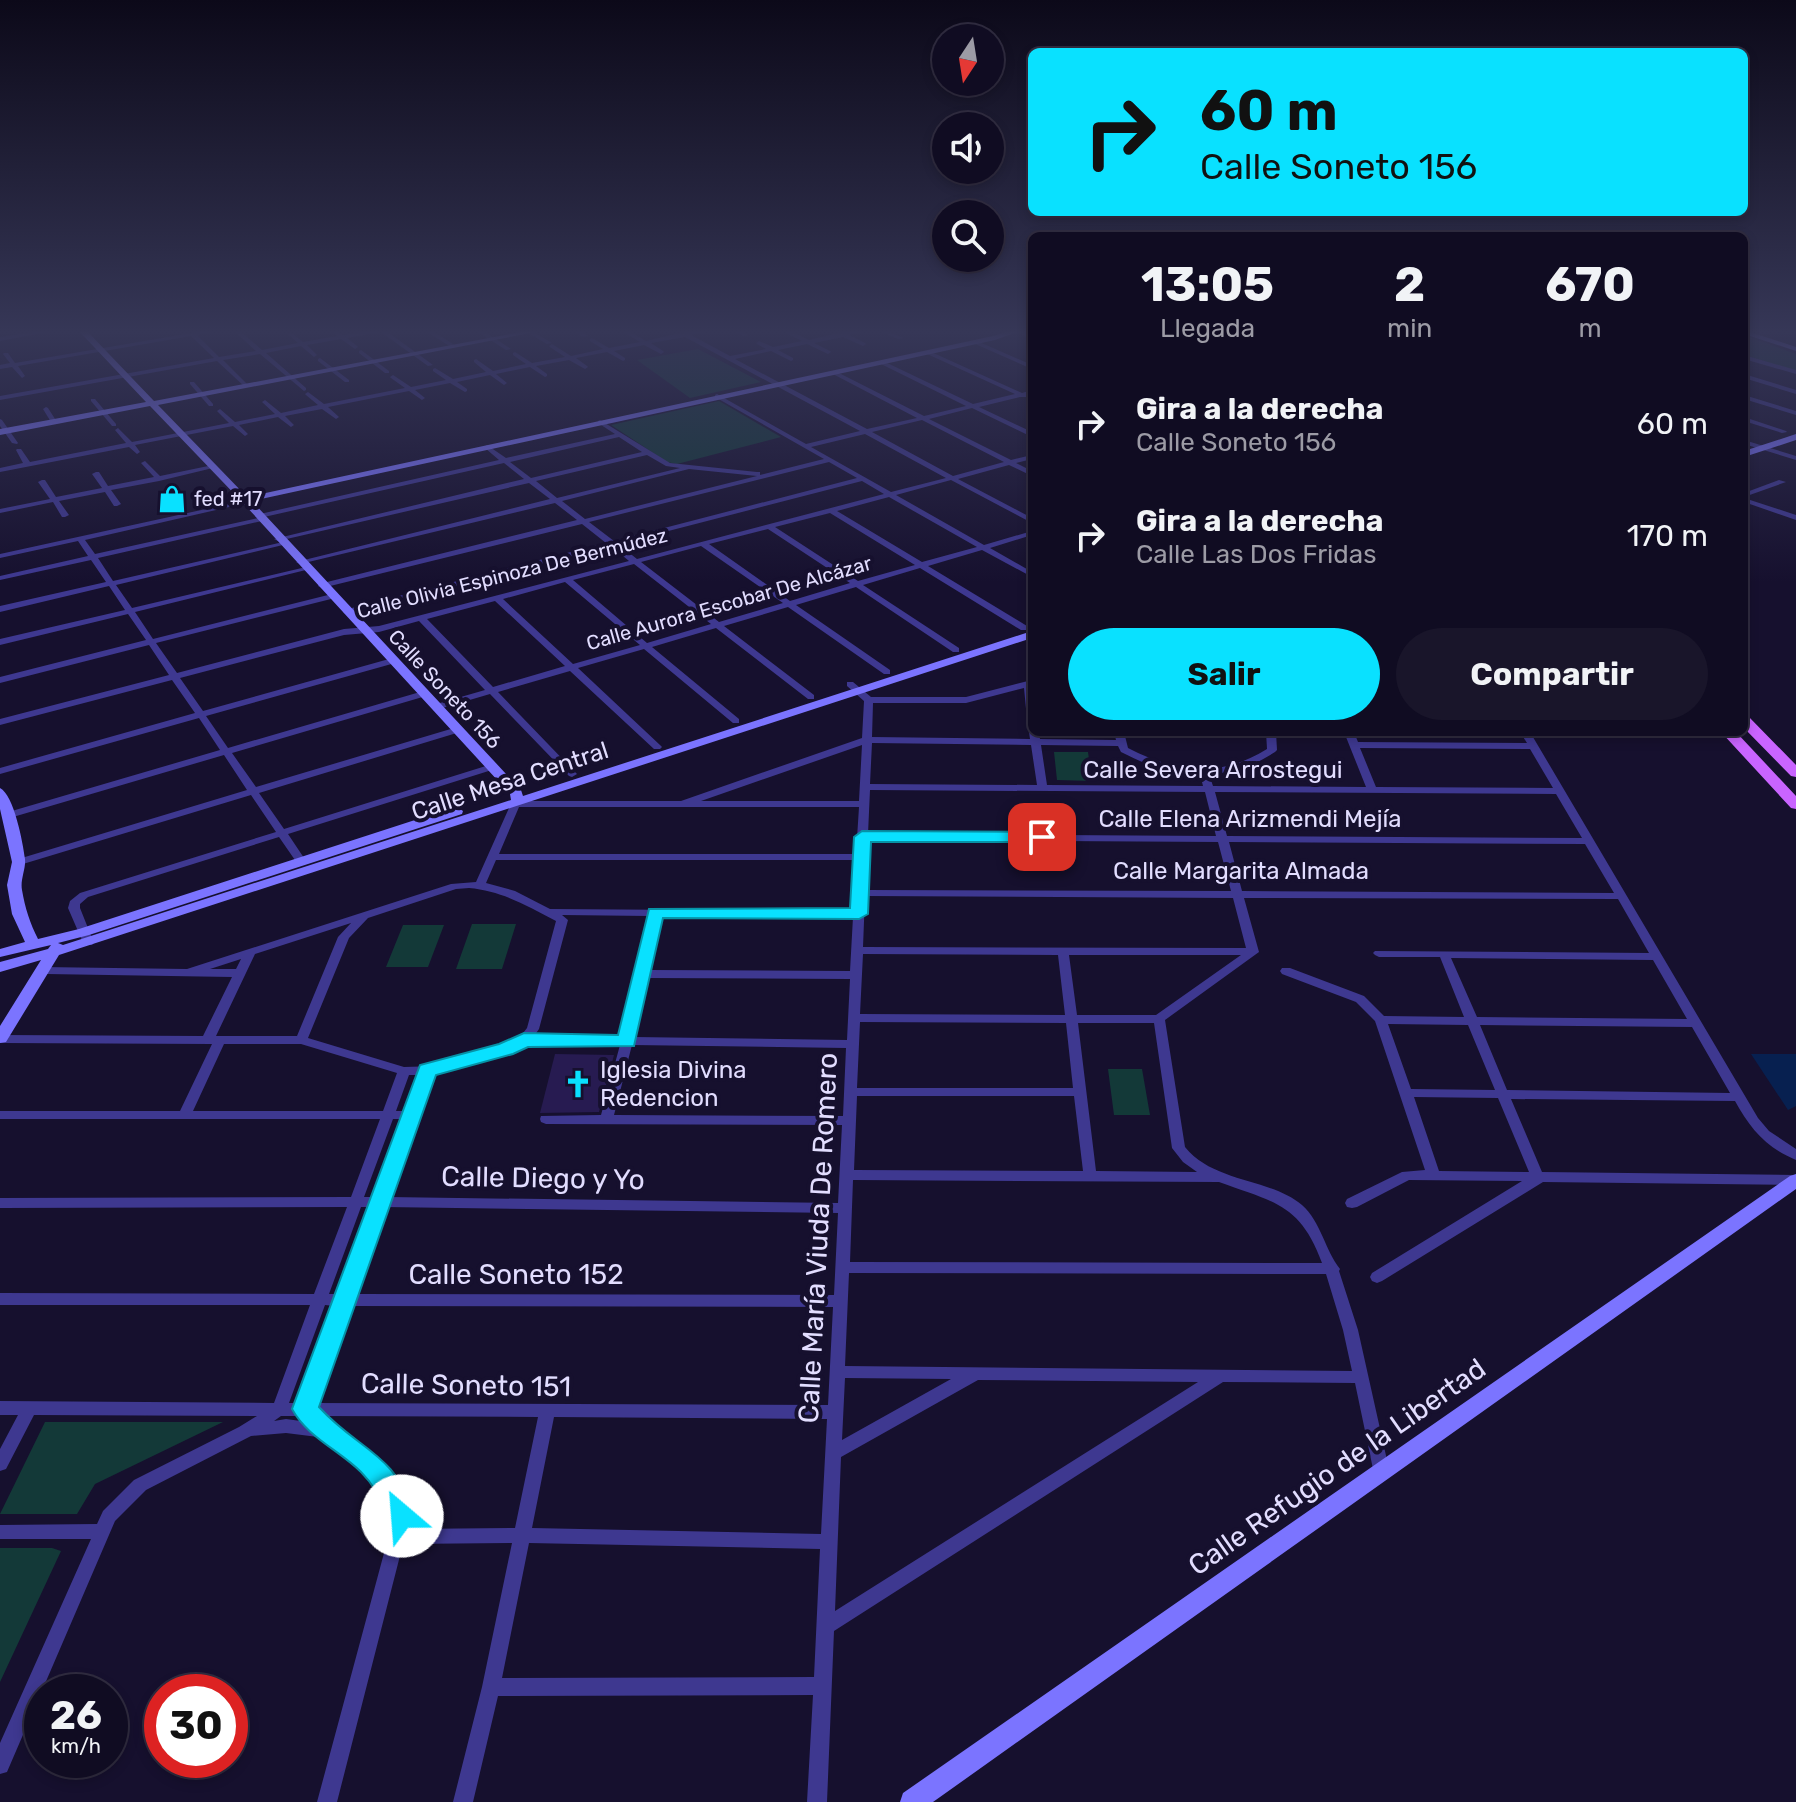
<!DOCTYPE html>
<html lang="es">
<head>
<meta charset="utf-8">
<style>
  body { margin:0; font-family:Rubik,sans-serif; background:#19152a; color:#f1f3f6; height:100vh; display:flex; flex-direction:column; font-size:30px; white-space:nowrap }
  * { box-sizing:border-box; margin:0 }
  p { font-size:26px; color:#9c9ba5 }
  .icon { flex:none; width:44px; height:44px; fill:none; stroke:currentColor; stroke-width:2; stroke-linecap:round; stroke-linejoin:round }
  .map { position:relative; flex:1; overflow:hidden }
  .details { position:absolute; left:1028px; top:232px; width:720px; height:504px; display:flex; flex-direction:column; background:#100c22; border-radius:12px; box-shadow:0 4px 12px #0003,0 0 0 2px #302c40 }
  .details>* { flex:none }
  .hud { position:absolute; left:1028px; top:48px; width:720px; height:168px; border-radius:12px; box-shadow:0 4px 12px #0003,0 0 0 2px #302c40; background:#09e1ff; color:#111; overflow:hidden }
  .needle { width:52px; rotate:192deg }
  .controls { position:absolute; left:932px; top:24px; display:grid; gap:16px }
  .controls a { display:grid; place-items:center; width:72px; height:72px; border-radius:50%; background:#100c22; box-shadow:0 4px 12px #0003,0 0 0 2px #302c40; font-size:40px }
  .speed { position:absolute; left:24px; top:1674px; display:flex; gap:16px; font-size:40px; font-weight:700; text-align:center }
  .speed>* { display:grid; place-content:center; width:104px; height:104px; border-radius:50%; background:#100c22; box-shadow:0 4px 12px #0003,0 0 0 2px #302c40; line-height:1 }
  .speed small { font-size:20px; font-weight:400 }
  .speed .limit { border:12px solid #d22; background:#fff; color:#111 }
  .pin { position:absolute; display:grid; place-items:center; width:68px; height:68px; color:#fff; margin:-34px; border-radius:16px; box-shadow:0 4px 12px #0006 }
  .me { position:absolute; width:88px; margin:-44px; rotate:333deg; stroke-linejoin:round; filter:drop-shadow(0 0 6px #0008) }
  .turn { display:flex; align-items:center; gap:28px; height:168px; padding:0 40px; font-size:36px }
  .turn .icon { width:104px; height:104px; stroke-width:2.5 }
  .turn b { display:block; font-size:56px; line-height:68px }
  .eta { display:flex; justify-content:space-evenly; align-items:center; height:136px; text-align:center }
  .eta b { font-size:48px; font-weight:700; line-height:56px }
  .button { display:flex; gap:16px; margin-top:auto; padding:16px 40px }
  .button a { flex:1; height:92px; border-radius:48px; background:#09e1ff; color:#111; font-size:32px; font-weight:700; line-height:92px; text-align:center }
  .button a+a { background:#19152a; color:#f1f3f6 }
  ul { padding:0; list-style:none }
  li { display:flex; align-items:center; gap:24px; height:112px; padding:0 40px }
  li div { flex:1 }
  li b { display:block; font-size:30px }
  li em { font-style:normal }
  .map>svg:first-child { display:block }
  .green { fill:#133938 }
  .water { fill:#072050 }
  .building { fill:#271b51 }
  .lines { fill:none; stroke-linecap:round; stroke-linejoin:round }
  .street { fill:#3e3890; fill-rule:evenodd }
  .secondary { fill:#7b74ff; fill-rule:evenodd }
  .primary { fill:#c964ff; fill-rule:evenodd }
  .route { fill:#09e1ff; stroke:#0692a6; stroke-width:2 }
  .labels { text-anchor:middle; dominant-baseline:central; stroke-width:8; stroke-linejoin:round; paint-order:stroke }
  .far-poi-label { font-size:20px; fill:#e2ddff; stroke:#16102e; text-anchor:start }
  .far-street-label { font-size:20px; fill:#e2ddff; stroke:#16102e }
  .street-label { font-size:24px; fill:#e2ddff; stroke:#16102e }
  .poi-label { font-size:24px; fill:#e2ddff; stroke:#16102e; text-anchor:start }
  .near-street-label { font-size:28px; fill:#e2ddff; stroke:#16102e }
</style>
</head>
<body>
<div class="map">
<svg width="1796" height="1802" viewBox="0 0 1796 1802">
  <rect width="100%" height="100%" fill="#16102e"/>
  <path class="green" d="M1744 335 1796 354V371L1744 355Z
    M698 349 761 382 690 398 637 360Z
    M719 401 781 437 677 464 667 462 611 425Z
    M1054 752H1088L1092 781 1057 780Z
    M472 924H516L502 969H456Z
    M403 925H444L428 967H386Z
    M1108 1069H1142L1150 1115H1114Z
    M45 1422H223L95 1484 77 1514H0Z
    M0 1548H52L61 1551 0 1682Z"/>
  <path class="water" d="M1751 1054H1796V1106L1788 1110Z"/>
  <path class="building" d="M555 1054 614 1055 599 1112 540 1113Z"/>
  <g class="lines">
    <path class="street" d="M46 330H58L0 341V337Z
      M209 330H221L197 335 219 357 256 351 233 330H239L262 350 298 343 288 334 291 332 303 342 337 336 330 330H336L343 335 374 330H385L433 365 428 366 381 332 347 338 357 346 358 347 355 349 341 339 307 345 317 355 314 357 301 346 266 353 306 388V390L304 391 260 354 223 360 248 385 245 387 217 361 0 400V396L214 358 191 336 18 366 25 376 22 378 12 367 0 369V365L10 363 3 354 4 353H8L15 363Z
      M424 330H431L456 346 451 347Z
      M475 330H482L511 349 506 350Z
      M523 330H530L552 343 547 344Z
      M572 330H579L588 336 583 337Z
      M627 330 646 341 684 332 713 330 691 335 730 356 766 349 757 344 756 343 759 341 773 347 802 341 786 333 785 332 788 330 809 340 842 332 870 330 849 335 865 343 866 344 863 346 843 337 814 343 830 351 831 352 828 354 807 344 778 350 793 358V360L791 361 771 351 735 359 867 429 917 418 831 373V371H835L924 416 966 406 879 363V361H883L973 404 1015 394 925 353V351H929L1022 393 1032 390V394L1027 395 1026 397H1020L979 407 1032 432V437L972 408 929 419 1011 460 1032 455V459L1016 463 1032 471V476L1009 465 958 479 1032 518V523L951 480 896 495 984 545 1032 531V535L990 548 1032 572V577L982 550 928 566 1027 626V630H1021L920 568 863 585 959 648V652H953L856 587 796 605 890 670V674H884L788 607 724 626 814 695V699H808L716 628 652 647 739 719V723H733L644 649 578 668 660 745 662 747 660 749H654L570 671 498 692 575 772 577 774 572 777 569 776 490 694 439 709H433V705L485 690 419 621 379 632 344 635 180 678 203 711 389 659H395L396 661 395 663 206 716 228 748 420 692H426L428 694 426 696 232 753 256 787 454 728H460L462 730 460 732 259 793 284 829 489 765 492 764 497 767 495 769 288 834 306 861 305 863H297L279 837 88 897 80 904V908L94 943 92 945H84L68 908 70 901 80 893 276 832 251 795 23 864H15L14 862 15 860 247 790 224 755 13 817H5L4 815 5 813 220 750 199 718 0 774V768L195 713 172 680 0 725V719L169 675 149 645 0 683V677L146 640 128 614 0 645V639L125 610 109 586 0 612V606L106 582 91 560 0 580V576L88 556 78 541 0 558V554L247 500 251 502 85 540 95 554 258 518 256 516 260 514 499 460 485 448 484 447 487 445 506 458 615 434 598 423V421L600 420 670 463 757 472H760V475L824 459 715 397V395L717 394 806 444 860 431 685 337 651 343 663 351 664 352 661 354 644 345 614 351 625 358V360L623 361 607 352 576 358 587 366 588 367 585 369 569 360 536 366 547 374V376L545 377 530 367 496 374 507 383 504 385 490 375 457 382 467 389V391L465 392 450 383 415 390 425 398 422 400 409 391 328 407 339 417 336 419 322 409 285 416 294 425 291 427 278 417 239 425 248 434 245 436 233 426 135 445 140 452 137 454 129 447 0 472V468L23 463 16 450 17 449H21L30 462 126 443 115 430 118 428 132 442 229 423 217 411 220 409 235 422 275 414 262 402 265 400 281 413 318 405 306 395 305 394 308 392 324 404 405 388 391 378 390 377 393 375 411 387 446 380 433 371V369L435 368 453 379 486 372 474 362V360L476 359 493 371 526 364 513 355V353L515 352 532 363 565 357 550 347 549 346 552 344 571 356 603 349 590 341V339L592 338 609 348 640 342 625 333 624 332ZM922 420 1004 462 953 476 872 432ZM865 434 946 478 891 492 811 447ZM619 437 642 452 531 478 510 462ZM647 455 666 466 680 468 557 498 536 481ZM829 462 857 478 614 541 589 522ZM504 463 524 479 274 539 278 541 529 483 550 499 296 562 300 564 555 503 577 520 319 584 318 586 322 588 582 524 606 543 344 610 343 612 347 615 611 546 629 561 379 626 344 629 177 673 156 643 335 598 336 596 332 594 153 639 135 612 310 569 306 567 132 608 116 585 287 544 283 542 113 581 98 558 262 521 266 519 264 517ZM689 469 757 476 585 519 562 501ZM862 481 884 494 637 559 618 544ZM889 497 977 547 922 562 837 511ZM830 513 915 565 858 581 775 527ZM768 529 850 583 790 601 709 544ZM701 546 783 603 719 622 641 562ZM634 564 711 624 647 643 573 580ZM565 582 640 645 573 664 503 599ZM495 601 565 666 493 687 427 619Z
      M732 330H739L748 335 743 336Z
      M878 330H885L903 338 898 339Z
      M925 330H933L934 331 931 333Z
      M1013 330H1020L1032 335V339Z
      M973 341H977L1032 365V369L973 343Z
      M361 350 389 371V373H385L359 353V351Z
      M1744 355 1796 370V374L1744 359Z
      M320 358 349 380V382H345L318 361V359Z
      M1744 374 1796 390V394L1744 378Z
      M190 382H194L213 404V406H209L190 384Z
      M1744 395 1796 411V415L1744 399Z
      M91 399H95L116 424V426H112L91 401Z
      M46 407 48 408 57 422 56 423 51 422 43 409Z
      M1744 417 1786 431 1787 432 1782 433 1744 421Z
      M0 419 2 420 18 443 17 444 12 443 0 426Z
      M1744 440 1796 456V460L1744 444Z
      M145 461 160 476 213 465 217 467 159 481 111 490 121 504 117 506H114L105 492 59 501 69 515 65 517H62L53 502 0 513V509L50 499 38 482 42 480H45L56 497 102 488 92 474 96 472H99L108 486 154 477 141 463Z
      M1779 480 1786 482 1744 497V493Z
      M1744 498 1796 515V520L1744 502Z
      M1032 680V722L1027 719 1024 688 966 703H873L872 737 1030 739 1029 732 1032 730V732H1039L1040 739 1116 740 1114 732H1124L1128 748C1176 773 1221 778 1267 749L1266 732H1276L1277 750 1275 752C1224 785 1173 779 1121 752L1118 746 1041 745 1047 785 1203 786 1202 782 1207 779 1211 780 1213 786 1366 787 1344 732H1354L1358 742 1527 743 1520 732H1530L1758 1118 1769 1131 1796 1149V1160C1766 1148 1750 1128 1735 1101L1511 1099 1542 1172 1796 1175V1185L1543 1182 1382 1281 1377 1283 1372 1281 1370 1277 1372 1273 1522 1181 1409 1180 1357 1207 1352 1208 1347 1207 1345 1203 1347 1199 1402 1172 1425 1170 1375 1021 1356 1002 1282 974 1280 971 1282 968H1290L1364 996 1384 1016 1464 1017 1440 957H1379L1375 955 1373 953 1375 951 1649 953 1618 899 1244 898 1259 952 1165 1020 1185 1147C1214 1183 1270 1178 1302 1205 1321 1222 1325 1250 1340 1269L1339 1271 1358 1330 1389 1469 1387 1474 1381 1476 1375 1474 1373 1469 1355 1383 1223 1382 834 1631 827 1802H807L813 1695 498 1696 473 1802H453L482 1687 512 1543 403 1544 337 1802H317L394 1516 389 1500 382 1488 370 1474 326 1438 286 1433 251 1436 146 1490 115 1521 7 1772 0 1774V1743L91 1539H0V1525L97 1524 103 1511 134 1480 239 1427 257 1416 34 1415 6 1469 0 1471V1449L18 1415H0V1401L274 1403 310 1305H0V1293L314 1294 347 1207 0 1208V1198L351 1197 380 1119H0V1111H180L212 1044 0 1043V1035L203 1036 232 977 46 974 40 970 42 967 187 969 451 884 476 882 513 799 517 798 522 801H681L862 738 864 701 847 686V682H853L871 697H966ZM872 743 1031 745 1037 785 870 784ZM862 745 859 801H701ZM1360 748 1530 749 1553 788 1376 787ZM870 790 1205 792 1216 836 868 834ZM1215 792 1556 794 1582 838 1227 836ZM519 807H859L856 854H499ZM868 840 1218 842 1231 891 865 890ZM1229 842 1585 844 1614 893 1242 891ZM496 860H856L854 911 550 909 515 891 486 883ZM469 888C502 891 528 906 556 921L527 1028 520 1037 502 1046 437 1066 404 1067 308 1038 349 938 368 918 456 889ZM865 896 1233 898 1246 948 863 947ZM562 915 649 916 622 1037 534 1036 539 1029 568 920ZM660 916 853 917 850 971 648 970ZM351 923 338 937 297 1036H216L255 954ZM863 954 1058 955 1065 1015 860 1014ZM1069 955H1241L1156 1015H1077ZM1451 958 1653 960 1687 1019 1477 1017ZM241 959 236 969H210ZM647 978 850 979 847 1040 634 1037ZM860 1022 1066 1023 1073 1088H857ZM1078 1023H1154L1172 1148 1183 1162 1197 1172 1096 1171ZM1388 1024 1468 1025 1495 1090 1411 1089ZM1480 1025 1692 1027 1730 1093 1507 1090ZM224 1044H301L397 1073 383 1111H193ZM526 1044 620 1045 601 1115 541 1116 540 1119 541 1122 546 1124 842 1125 838 1203 388 1197 432 1074 510 1052ZM632 1045 846 1048 843 1116 614 1115ZM409 1075H419L406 1111H396ZM857 1096H1074L1083 1171 854 1170ZM1414 1097 1498 1098 1529 1172 1439 1171ZM393 1119H403L374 1197H364ZM853 1180 1219 1182C1273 1202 1300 1203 1322 1263L850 1262ZM361 1207H371L339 1294H329ZM385 1207 838 1213 834 1295 354 1294ZM849 1273 1326 1274 1343 1330 1352 1371 845 1366ZM325 1305 335 1306 299 1403H289ZM350 1306 833 1307 828 1405 315 1403ZM845 1378 951 1379 842 1440ZM978 1380 1198 1382 835 1611 841 1457ZM281 1416H302L308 1422 286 1419 274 1421ZM322 1416 538 1417 515 1528 407 1529 410 1516 405 1498 393 1478 367 1452ZM554 1417 827 1419 821 1534 532 1528ZM529 1543 820 1549 814 1677 502 1678Z"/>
    <path class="secondary" d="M78 330H86L154 401 531 330H546L158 405 247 497 993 336 1012 330H1023L995 340 252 501 521 790 523 796 1032 631V638L59 955 6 1042 0 1043V1026L41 960 0 972V962L48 949 51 945 0 957V949L25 942 12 914 7 885 12 862 0 809V788C14 795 23 843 25 859 26 869 20 880 22 890 25 908 30 923 38 939L79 929 452 808 457 807 463 811 462 814 89 935 58 943 63 945 511 800 510 794 244 504 150 406 0 435V429L146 402Z
      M1744 330 1796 347V351L1744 334Z
      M1796 434V440L1744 457V451Z
      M1796 1174V1189L933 1802H900L903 1793 1790 1176Z"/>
    <path class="primary" d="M1744 716 1749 717 1796 765V777L1791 776 1744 728Z
      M1721 732H1736L1796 796V809L1791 808Z"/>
  </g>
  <linearGradient id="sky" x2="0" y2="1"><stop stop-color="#0c0919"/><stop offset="0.57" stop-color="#363757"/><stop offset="1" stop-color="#363757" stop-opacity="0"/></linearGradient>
  <rect width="1796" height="582" fill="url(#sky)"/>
  <path class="route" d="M862 831 1042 832 1051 837 1042 842H871L868 914 859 919 663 918 634 1046 528 1047 513 1054 436 1075 319 1407C359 1451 394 1451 416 1516L412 1524 402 1528 393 1524C383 1505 377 1488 361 1472 339 1450 307 1437 292 1409L420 1065 499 1044 524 1033 618 1035 649 909 850 908 854 837Z"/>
  <defs>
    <symbol id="shop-bare" viewBox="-9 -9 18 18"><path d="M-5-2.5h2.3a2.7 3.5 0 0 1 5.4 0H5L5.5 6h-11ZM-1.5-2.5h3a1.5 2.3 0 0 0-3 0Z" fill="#09e1ff" stroke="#16102e" stroke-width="2.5" paint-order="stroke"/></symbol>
    <symbol id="church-bare" viewBox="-9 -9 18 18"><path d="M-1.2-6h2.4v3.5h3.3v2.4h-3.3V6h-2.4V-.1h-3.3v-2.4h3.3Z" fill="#09e1ff" stroke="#16102e" stroke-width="2.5" paint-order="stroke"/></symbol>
  </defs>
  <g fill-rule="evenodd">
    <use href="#shop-bare" x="152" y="479" width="40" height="40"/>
    <use href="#church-bare" x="558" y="1064" width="40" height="40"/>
  </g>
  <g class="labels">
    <g class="far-poi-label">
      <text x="194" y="499">fed #17</text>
    </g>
    <g class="far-street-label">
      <text transform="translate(512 573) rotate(-14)">Calle Olivia Espinoza De Bermúdez</text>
      <text transform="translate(729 603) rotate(-16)">Calle Aurora Escobar De Alcázar</text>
      <text transform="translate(445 689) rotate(47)">Calle Soneto 156</text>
    </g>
    <g class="street-label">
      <text x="1213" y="770">Calle Severa Arrostegui</text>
      <text transform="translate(510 781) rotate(-18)">Calle Mesa Central</text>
      <text x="1250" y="819">Calle Elena Arizmendi Mejía</text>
      <text x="1241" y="871">Calle Margarita Almada</text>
    </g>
    <g class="poi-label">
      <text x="600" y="1070">Iglesia Divina<tspan x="600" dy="28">Redencion</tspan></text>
    </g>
    <g class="near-street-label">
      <text transform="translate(543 1178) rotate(1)">Calle Diego y Yo</text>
      <text transform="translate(818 1238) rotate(-87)">Calle María Viuda De Romero</text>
      <text x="516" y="1274">Calle Soneto 152</text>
      <text transform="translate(466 1385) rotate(1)">Calle Soneto 151</text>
      <text transform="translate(1337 1467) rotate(-35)">Calle Refugio de la Libertad</text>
    </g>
  </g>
</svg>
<div class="controls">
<a><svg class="needle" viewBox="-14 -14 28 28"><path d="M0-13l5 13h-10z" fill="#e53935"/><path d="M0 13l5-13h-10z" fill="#9c9ba5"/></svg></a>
<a><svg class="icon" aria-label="sound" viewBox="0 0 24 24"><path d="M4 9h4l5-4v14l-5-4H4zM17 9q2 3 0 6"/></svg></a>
<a><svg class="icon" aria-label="search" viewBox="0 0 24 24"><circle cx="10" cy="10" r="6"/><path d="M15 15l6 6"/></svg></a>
</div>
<div class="speed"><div>26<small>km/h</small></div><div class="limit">30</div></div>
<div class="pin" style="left:1042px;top:837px;background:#d93025"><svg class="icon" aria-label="arrive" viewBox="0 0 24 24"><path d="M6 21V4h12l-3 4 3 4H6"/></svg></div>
<svg class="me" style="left:402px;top:1516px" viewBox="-20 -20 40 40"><circle r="19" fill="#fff"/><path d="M0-13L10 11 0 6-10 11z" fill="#09e1ff"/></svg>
<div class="hud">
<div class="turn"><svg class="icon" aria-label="right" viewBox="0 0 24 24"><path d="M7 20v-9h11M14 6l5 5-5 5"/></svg><div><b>60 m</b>Calle Soneto 156</div></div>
</div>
<section class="details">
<div class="eta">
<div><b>13:05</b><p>Llegada</p></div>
<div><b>2</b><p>min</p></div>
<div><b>670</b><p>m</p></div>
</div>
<ul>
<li><svg class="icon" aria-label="right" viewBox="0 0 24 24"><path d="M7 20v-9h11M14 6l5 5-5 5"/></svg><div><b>Gira a la derecha</b><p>Calle Soneto 156</p></div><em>60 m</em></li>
<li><svg class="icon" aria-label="right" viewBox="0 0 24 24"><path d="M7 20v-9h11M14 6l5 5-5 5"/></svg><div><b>Gira a la derecha</b><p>Calle Las Dos Fridas</p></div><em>170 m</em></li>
</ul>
<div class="button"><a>Salir</a><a>Compartir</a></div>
</section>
</div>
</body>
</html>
